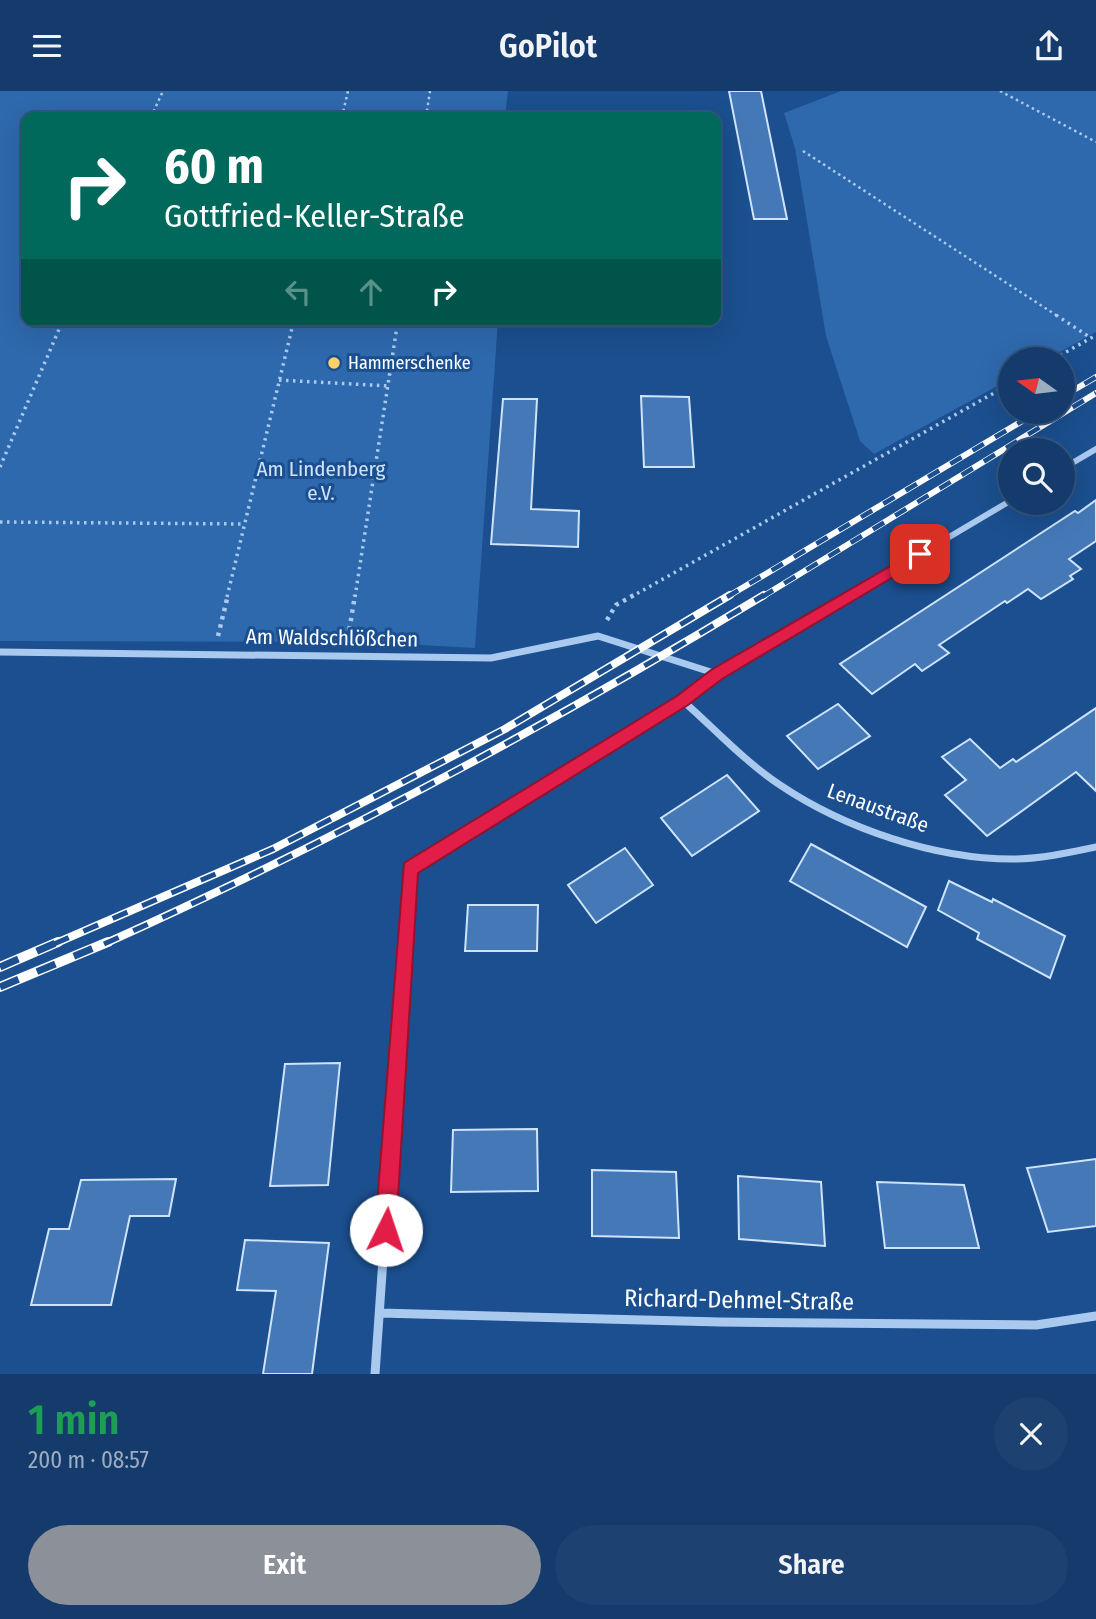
<!DOCTYPE html>
<html lang="en">
<head>
<meta charset="utf-8">
<style>
  body { margin:0; font-family:"Fira Sans Condensed",sans-serif; background:#1d4271; color:#f1f3f6; height:100vh; display:flex; flex-direction:column; font-size:26px; white-space:nowrap }
  * { box-sizing:border-box; margin:0 }
  p { font-size:23px; color:#9dadc1 }
  .icon { flex:none; width:38px; height:38px; fill:none; stroke:currentColor; stroke-width:2; stroke-linecap:round; stroke-linejoin:round }
  .map { position:relative; height:1283px; overflow:hidden }
  .sheet { display:flex; flex-direction:column; background:#143b6b; flex:1 }
  .sheet>* { flex:none }
  .banner { position:absolute; left:21px; top:21px; width:700px; height:214px; border-radius:14px; box-shadow:0 7px 28px #0002,0 0 0 2px #33557e; background:#00695c; color:#fff; overflow:hidden }
  .needle { width:46px; rotate:284deg }
  .fabs { position:absolute; left:998px; top:256px; display:grid; gap:14px }
  .fabs a { display:grid; place-items:center; width:77px; height:77px; border-radius:50%; background:#143b6b; box-shadow:0 7px 28px #0002,0 0 0 2px #33557e; font-size:35px }
  .pin { position:absolute; display:grid; place-items:center; width:60px; height:60px; color:#fff; margin:-30px; border-radius:14px; box-shadow:0 4px 10px #0006 }
  .me { position:absolute; width:77px; margin:-38px; rotate:4deg; stroke-linejoin:round; filter:drop-shadow(0 0 5px #0008) }
  .turn { display:flex; align-items:center; gap:24px; height:147px; padding:0 28px; font-size:32px }
  .turn .icon { width:91px; height:91px; stroke-width:2.5 }
  .turn b { display:block; font-size:49px; line-height:60px }
  .lanes { display:flex; align-items:center; height:66px; padding:0 28px; background:#0003; justify-content:center; gap:35px; direction:ltr }
  .lanes .off { opacity:.35 }
  .round { display:grid; place-items:center; flex:none; width:74px; height:74px; border-radius:37px; background:#1d4271 }
  .headline { display:flex; align-items:center; justify-content:space-between; height:119px; padding:0 28px }
  h1 { font-size:42px; font-weight:600; line-height:52px; color:#1e9e55 }
  .action { display:flex; gap:14px; margin-top:auto; padding:14px 28px }
  .action a { flex:1; height:80px; border-radius:42px; background:#8c9099; color:#fff; font-size:28px; font-weight:600; line-height:80px; text-align:center }
  .action a+a { background:#1d4271; color:#f1f3f6 }
  header { display:flex; justify-content:space-between; align-items:center; height:91px; padding:0 28px; background:#143b6b; font-size:32px; font-weight:600 }
  .map>svg:first-child { display:block }
  .green { fill:#2e69ad }
  .building { fill:#4478b7; stroke:#cfe3fa; stroke-width:2 }
  .lines { fill:none; stroke-linecap:round; stroke-linejoin:round }
  .path-far2 { stroke:#a9c9ee; stroke-width:2.5; stroke-dasharray:2.5 3.5; stroke-linecap:butt }
  .path-far1 { stroke:#a9c9ee; stroke-width:3.5; stroke-dasharray:2.5 4.5; stroke-linecap:butt }
  .path { stroke:#a9c9ee; stroke-width:4.5; stroke-dasharray:3.5 5; stroke-linecap:butt }
  .minor-far2 { stroke:#a9c9ee; stroke-width:6 }
  .minor-far1 { stroke:#a9c9ee; stroke-width:7 }
  .minor { stroke:#a9c9ee; stroke-width:9 }
  .rail-far2-casing { stroke:#fff; stroke-width:6 }
  .rail-far1-casing { stroke:#fff; stroke-width:8 }
  .rail-casing { stroke:#fff; stroke-width:10 }
  .rail-far2 { stroke:#1b4f8f; stroke-width:4.5; stroke-dasharray:13; stroke-linecap:butt }
  .rail-far1 { stroke:#1b4f8f; stroke-width:5; stroke-dasharray:16; stroke-linecap:butt }
  .rail { stroke:#1b4f8f; stroke-width:7; stroke-dasharray:20; stroke-linecap:butt }
  .route { fill:#e11d48; stroke:#92132f; stroke-width:2 }
  .poi-dot { fill:#ffd166; stroke:#1b4f8f; stroke-width:2.5 }
  .labels { text-anchor:middle; dominant-baseline:central; stroke-width:6; stroke-linejoin:round; paint-order:stroke }
  .far-poi-label { font-size:18px; fill:#fff; stroke:#1b4f8f; text-anchor:start }
  .park-label { font-size:21px; fill:#cfe3fa; stroke:#1b4f8f }
  .street-label { font-size:21px; fill:#fff; stroke:#1b4f8f }
  .near-street-label { font-size:24px; fill:#fff; stroke:#1b4f8f }
</style>
</head>
<body>
<header><svg class="icon" aria-label="menu" viewBox="0 0 24 24"><path d="M4 6h16M4 12h16M4 18h16"/></svg>GoPilot<svg class="icon" aria-label="share" viewBox="0 0 24 24"><path d="M12 15V3M7 8l5-5 5 5M5 13v7h14v-7"/></svg></header>
<div class="map">
<svg width="1096" height="1283" viewBox="0 0 1096 1283">
  <rect width="100%" height="100%" fill="#1b4f8f"/>
  <path class="green" d="M0 0H508L505 26H26V229H498L475 557 366 551 0 550Z
    M841 0H1096V241L1047 268H1010V288L874 363 860 350 826 245 795 57 784 22Z"/>
  <path class="building" d="M729 0H761L787 128H754Z
    M641 305 689 306 694 376H644Z
    M503 308H537L531 418 579 420 578 456 491 453Z
    M1096 409V450L1069 468 1081 478 1070 485 1073 488 1041 508 1028 498 1007 512 1005 510 939 554 949 562 922 580 915 573 872 603 840 573 1075 420 1078 422Z
    M838 613 870 645 818 678 787 645Z
    M1096 617V700L1076 681 987 745 945 704 966 689 942 666 970 648 1000 677 1013 668 1016 671Z
    M727 684 759 720 692 765 661 727Z
    M811 753 926 816 907 856 790 790Z
    M625 757 653 794 596 832 568 794Z
    M949 790 992 811 993 808 1065 845 1050 887 977 848 979 842 938 819Z
    M468 814H538L537 860H465Z
    M340 972 328 1094 270 1095 285 973Z
    M537 1038 538 1100 451 1101 453 1039Z
    M1096 1068V1135L1048 1141 1027 1077Z
    M592 1079 676 1081 679 1147 592 1145Z
    M738 1085 821 1091 825 1155 739 1148Z
    M176 1088 169 1125H130L111 1214H31L49 1138H69L81 1089Z
    M877 1091 964 1094 979 1157H885Z
    M245 1149 329 1152 312 1283H263L276 1200 237 1199Z"/>
  <g class="lines">
    <path class="path-far2" d="M1000 0 1096 51
      M151 26 163 0
      M342 26 348 0
      M426 26 430 0
      M803 60 1059 226"/>
    <path class="path-far1" d="M1056 224 1091 247
      M1054 268 1096 244
      M279 289 389 295
      M0 376 63 229
      M0 431 244 433
      M227 506 294 229
      M355 506 398 229
      M631 506 1010 293"/>
    <path class="path" d="M607 529 616 514 634 504
      M218 545 228 504
      M348 547 355 504"/>
    <path class="minor-far2" d="M1062 378 1096 358
      M848 506 1010 410"/>
    <path class="minor-far1" d="M0 561 491 567 598 545 717 583
      M683 610C715 638 744 670 780 694 844 737 934 768 1012 768 1040 768 1068 762 1096 756
      M405 853 410 778 683 610 717 583 851 504"/>
    <path class="minor" d="M380 1222 720 1231 1036 1234 1096 1225
      M375 1283 405 851"/>
    <defs>
      <path id="rail-far2" d="M1062 306 1096 286
        M727 506 1039 320
        M762 506 1096 302"/>
      <path id="rail-far1" d="M54 853 273 758 505 638 730 504
        M104 853C332 751 551 633 764 504"/>
      <path id="rail" d="M0 876 58 851
        M0 896 108 851"/>
    </defs>
    <use href="#rail-far2" class="rail-far2-casing"/>
    <use href="#rail-far1" class="rail-far1-casing"/>
    <use href="#rail" class="rail-casing"/>
    <use href="#rail-far2" class="rail-far2"/>
    <use href="#rail-far1" class="rail-far1"/>
    <use href="#rail" class="rail"/>
  </g>
  <path class="route" d="M920 458 927 463 925 467 722 588 688 614 418 782 396 1139 393 1146 386 1149 378 1146 375 1139 404 772 677 605 711 579Z"/>
  <circle class="poi-dot" cx="334" cy="272" r="7"/>
  <g class="labels">
    <g class="far-poi-label">
      <text x="348" y="272">Hammerschenke</text>
    </g>
    <g class="park-label">
      <text x="321" y="378">Am Lindenberg<tspan x="321" dy="24">e.V.</tspan></text>
    </g>
    <g class="street-label">
      <text transform="translate(332 547) rotate(1)">Am Waldschlößchen</text>
      <text transform="translate(878 717) rotate(20)">Lenaustraße</text>
    </g>
    <g class="near-street-label">
      <text transform="translate(739 1209) rotate(1)">Richard-Dehmel-Straße</text>
    </g>
  </g>
</svg>
<div class="fabs">
<a><svg class="needle" viewBox="-14 -14 28 28"><path d="M0-13l5 13h-10z" fill="#e53935"/><path d="M0 13l5-13h-10z" fill="#9dadc1"/></svg></a>
<a><svg class="icon" aria-label="search" viewBox="0 0 24 24"><circle cx="10" cy="10" r="6"/><path d="M15 15l6 6"/></svg></a>
</div>
<div class="pin" style="left:920px;top:463px;background:#d93025"><svg class="icon" aria-label="arrive" viewBox="0 0 24 24"><path d="M6 21V4h12l-3 4 3 4H6"/></svg></div>
<svg class="me" style="left:386px;top:1139px" viewBox="-20 -20 40 40"><circle r="19" fill="#fff"/><path d="M0-13L10 11 0 6-10 11z" fill="#e11d48"/></svg>
<div class="banner">
<div class="turn"><svg class="icon" aria-label="right" viewBox="0 0 24 24"><path d="M7 20v-9h11M14 6l5 5-5 5"/></svg><div><b>60 m</b>Gottfried-Keller-Straße</div></div>
<div class="lanes"><svg class="icon off" aria-label="left" viewBox="0 0 24 24"><path d="M17 20v-9H6M10 6l-5 5 5 5"/></svg><svg class="icon off" aria-label="ahead" viewBox="0 0 24 24"><path d="M12 20V5M6 11l6-6 6 6"/></svg><svg class="icon" aria-label="right" viewBox="0 0 24 24"><path d="M7 20v-9h11M14 6l5 5-5 5"/></svg></div>
</div>
</div>
<section class="sheet">
<div class="headline"><div><h1>1 min</h1><p>200 m · 08:57</p></div><a class="round"><svg class="icon" aria-label="close" viewBox="0 0 24 24"><path d="M6 6l12 12M18 6L6 18"/></svg></a></div>
<div class="action"><a>Exit</a><a>Share</a></div>
</section>
</body>
</html>
